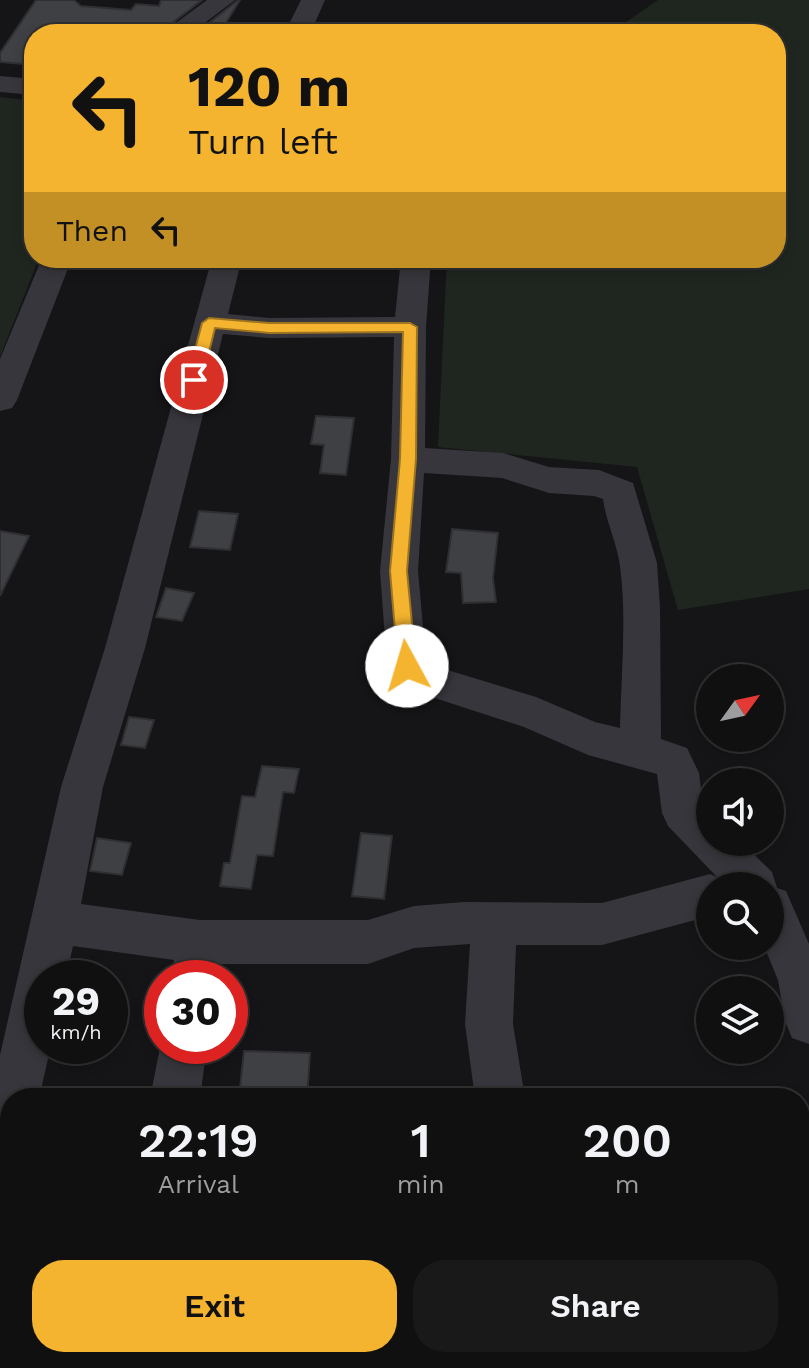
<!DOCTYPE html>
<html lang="en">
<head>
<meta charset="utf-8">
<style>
  body { margin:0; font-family:"Work Sans",sans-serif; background:#19191a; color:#f1f3f6; height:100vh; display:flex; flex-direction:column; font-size:30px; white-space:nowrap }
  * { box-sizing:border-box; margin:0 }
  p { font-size:26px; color:#9c9d9f }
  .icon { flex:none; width:44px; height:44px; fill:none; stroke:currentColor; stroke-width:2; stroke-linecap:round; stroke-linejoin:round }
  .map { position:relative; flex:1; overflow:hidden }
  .details { position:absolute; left:0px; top:1088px; width:810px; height:280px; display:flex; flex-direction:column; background:#101011; border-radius:32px 32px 0 0; box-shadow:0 4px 12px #0003,0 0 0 2px #303031 }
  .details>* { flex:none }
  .top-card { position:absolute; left:24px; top:24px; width:762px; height:244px; border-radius:32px; box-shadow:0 4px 12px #0003,0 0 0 2px #303031; background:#f4b42f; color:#111; overflow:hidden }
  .needle { width:52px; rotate:57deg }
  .fabs { position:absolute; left:696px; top:664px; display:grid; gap:16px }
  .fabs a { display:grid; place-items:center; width:88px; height:88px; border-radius:50%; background:#101011; box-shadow:0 4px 12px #0003,0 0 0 2px #303031; font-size:40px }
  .speed { position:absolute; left:24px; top:960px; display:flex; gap:16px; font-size:40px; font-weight:700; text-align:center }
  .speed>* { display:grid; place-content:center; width:104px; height:104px; border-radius:50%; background:#101011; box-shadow:0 4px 12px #0003,0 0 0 2px #303031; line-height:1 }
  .speed small { font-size:20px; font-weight:400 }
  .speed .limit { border:12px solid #d22; background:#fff; color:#111 }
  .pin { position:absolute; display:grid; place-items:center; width:68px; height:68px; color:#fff; margin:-34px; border:4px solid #fff; border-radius:50%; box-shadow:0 2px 8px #0007 }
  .me { position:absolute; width:88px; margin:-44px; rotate:354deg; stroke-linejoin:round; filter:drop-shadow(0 0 6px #0008) }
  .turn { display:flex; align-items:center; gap:28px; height:168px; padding:0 32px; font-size:36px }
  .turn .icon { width:104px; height:104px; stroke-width:2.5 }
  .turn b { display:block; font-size:56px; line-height:68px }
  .then { display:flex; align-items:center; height:76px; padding:0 32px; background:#0003; gap:16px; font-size:30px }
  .eta { display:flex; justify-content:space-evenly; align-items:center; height:136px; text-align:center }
  .eta b { font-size:48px; font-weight:600; line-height:56px }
  .button { display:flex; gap:16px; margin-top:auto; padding:16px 32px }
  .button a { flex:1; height:92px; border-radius:32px; background:#f4b42f; color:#111; font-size:32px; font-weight:600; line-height:92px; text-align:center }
  .button a+a { background:#19191a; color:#f1f3f6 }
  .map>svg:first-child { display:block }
  .green { fill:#1f2620 }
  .building { fill:#3f4044; stroke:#2f2f33; stroke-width:2 }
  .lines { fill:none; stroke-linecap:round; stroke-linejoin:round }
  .minor { fill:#36363c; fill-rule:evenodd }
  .route { fill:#f4b42f; stroke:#9f751f; stroke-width:2 }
</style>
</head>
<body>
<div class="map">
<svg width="809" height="1368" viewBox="0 0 809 1368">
  <rect width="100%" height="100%" fill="#151517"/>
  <path class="green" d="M658 0H809V589L678 610 637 467 438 447 447 258H776V34H609Z
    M0 97 34 101V258H39L0 357Z"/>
  <path class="building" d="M36 0H74L81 6 131 10 136 4 159 6 161 0H202L158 34H34V65L0 62V53Z
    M238 0H240L219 34H195Z
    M316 416 354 418 346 475 320 473 324 445 311 444Z
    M199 511 238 514 230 550 190 547Z
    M452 529 498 533 493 578 496 602 463 603 461 573 446 572Z
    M0 531 29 536 0 596Z
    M166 588 194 593 182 621 156 617Z
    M129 717 154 720 145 748 121 745Z
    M262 766 299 769 294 793 283 792 273 856 257 855 251 889 220 886 224 863H230L242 796 255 797Z
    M361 833 392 836 384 899 352 896Z
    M97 838 131 843 122 875 90 871Z
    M244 1051 310 1053 307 1098H239Z"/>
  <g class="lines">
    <path class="minor" d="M207 0H235L190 34H161Z
      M301 0H325L310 34H284Z
      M0 76 34 79V95L0 92Z
      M42 258H72L17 400 12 408 0 411V359Z
      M212 258H242L228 314 269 318 395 317 401 258H431L426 327 425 448 503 453 549 467 599 470 633 483 657 563 660 607 661 739 687 748 699 773 703 805 710 812V842H741L772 872 777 888 786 891 809 944V1044L792 1038 785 1021 778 980 764 946H770V886H710V916L602 945H516L513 1024 525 1098H475L465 1024 470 944 414 948 368 964H220L217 978H171L174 960 73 946 66 978H42V1046H51L39 1098H10V1178L0 1182V1055L61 787 105 648ZM223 334 269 338 394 337 391 459 380 571 387 666 404 688 524 727 588 755 657 774 662 813 668 826 717 877 710 874 602 903 464 902 414 906 368 920H200L81 904 103 787 145 648ZM424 473 502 478 549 493 594 496 603 499C606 522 617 543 620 566 627 619 621 675 620 728L595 722 536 697 431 665 426 660 418 571Z
      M162 1038V1046H207L200 1098H150Z
      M809 1177V1237L800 1241V1181Z
      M124 1358H180V1368H124Z
      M462 1358H518V1368H462Z
      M722 1358H778L775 1368H719Z"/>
  </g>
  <path class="route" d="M209 318 269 323H410L417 327 416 459 407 571 416 666 413 671 407 673 398 666 390 571 400 459 403 332 269 333 215 328 202 380 194 385 187 380 202 323Z"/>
</svg>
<div class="fabs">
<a><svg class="needle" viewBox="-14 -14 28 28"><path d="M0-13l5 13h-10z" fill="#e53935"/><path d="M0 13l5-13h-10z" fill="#9c9d9f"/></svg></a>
<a><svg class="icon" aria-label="sound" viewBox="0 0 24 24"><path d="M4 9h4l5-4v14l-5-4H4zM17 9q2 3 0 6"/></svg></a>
<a><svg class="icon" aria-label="search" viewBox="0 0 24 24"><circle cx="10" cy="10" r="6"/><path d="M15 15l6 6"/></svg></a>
<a><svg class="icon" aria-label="layers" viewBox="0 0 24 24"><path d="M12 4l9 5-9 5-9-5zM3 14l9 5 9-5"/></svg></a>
</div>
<div class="speed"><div>29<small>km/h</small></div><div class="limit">30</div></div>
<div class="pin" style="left:194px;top:380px;background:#d93025"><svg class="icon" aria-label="arrive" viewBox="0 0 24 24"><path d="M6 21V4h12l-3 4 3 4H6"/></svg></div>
<svg class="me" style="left:407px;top:666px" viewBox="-20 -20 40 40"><circle r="19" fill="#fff"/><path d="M0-13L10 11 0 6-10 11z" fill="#f4b42f"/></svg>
<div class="top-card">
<div class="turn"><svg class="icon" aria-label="left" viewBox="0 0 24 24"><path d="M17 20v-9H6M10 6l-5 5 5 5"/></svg><div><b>120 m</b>Turn left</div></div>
<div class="then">Then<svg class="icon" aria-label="left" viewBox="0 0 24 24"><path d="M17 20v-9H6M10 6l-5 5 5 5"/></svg></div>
</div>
<section class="details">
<div class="eta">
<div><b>22:19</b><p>Arrival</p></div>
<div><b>1</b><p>min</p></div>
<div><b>200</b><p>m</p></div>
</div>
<div class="button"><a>Exit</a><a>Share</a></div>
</section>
</div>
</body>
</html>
